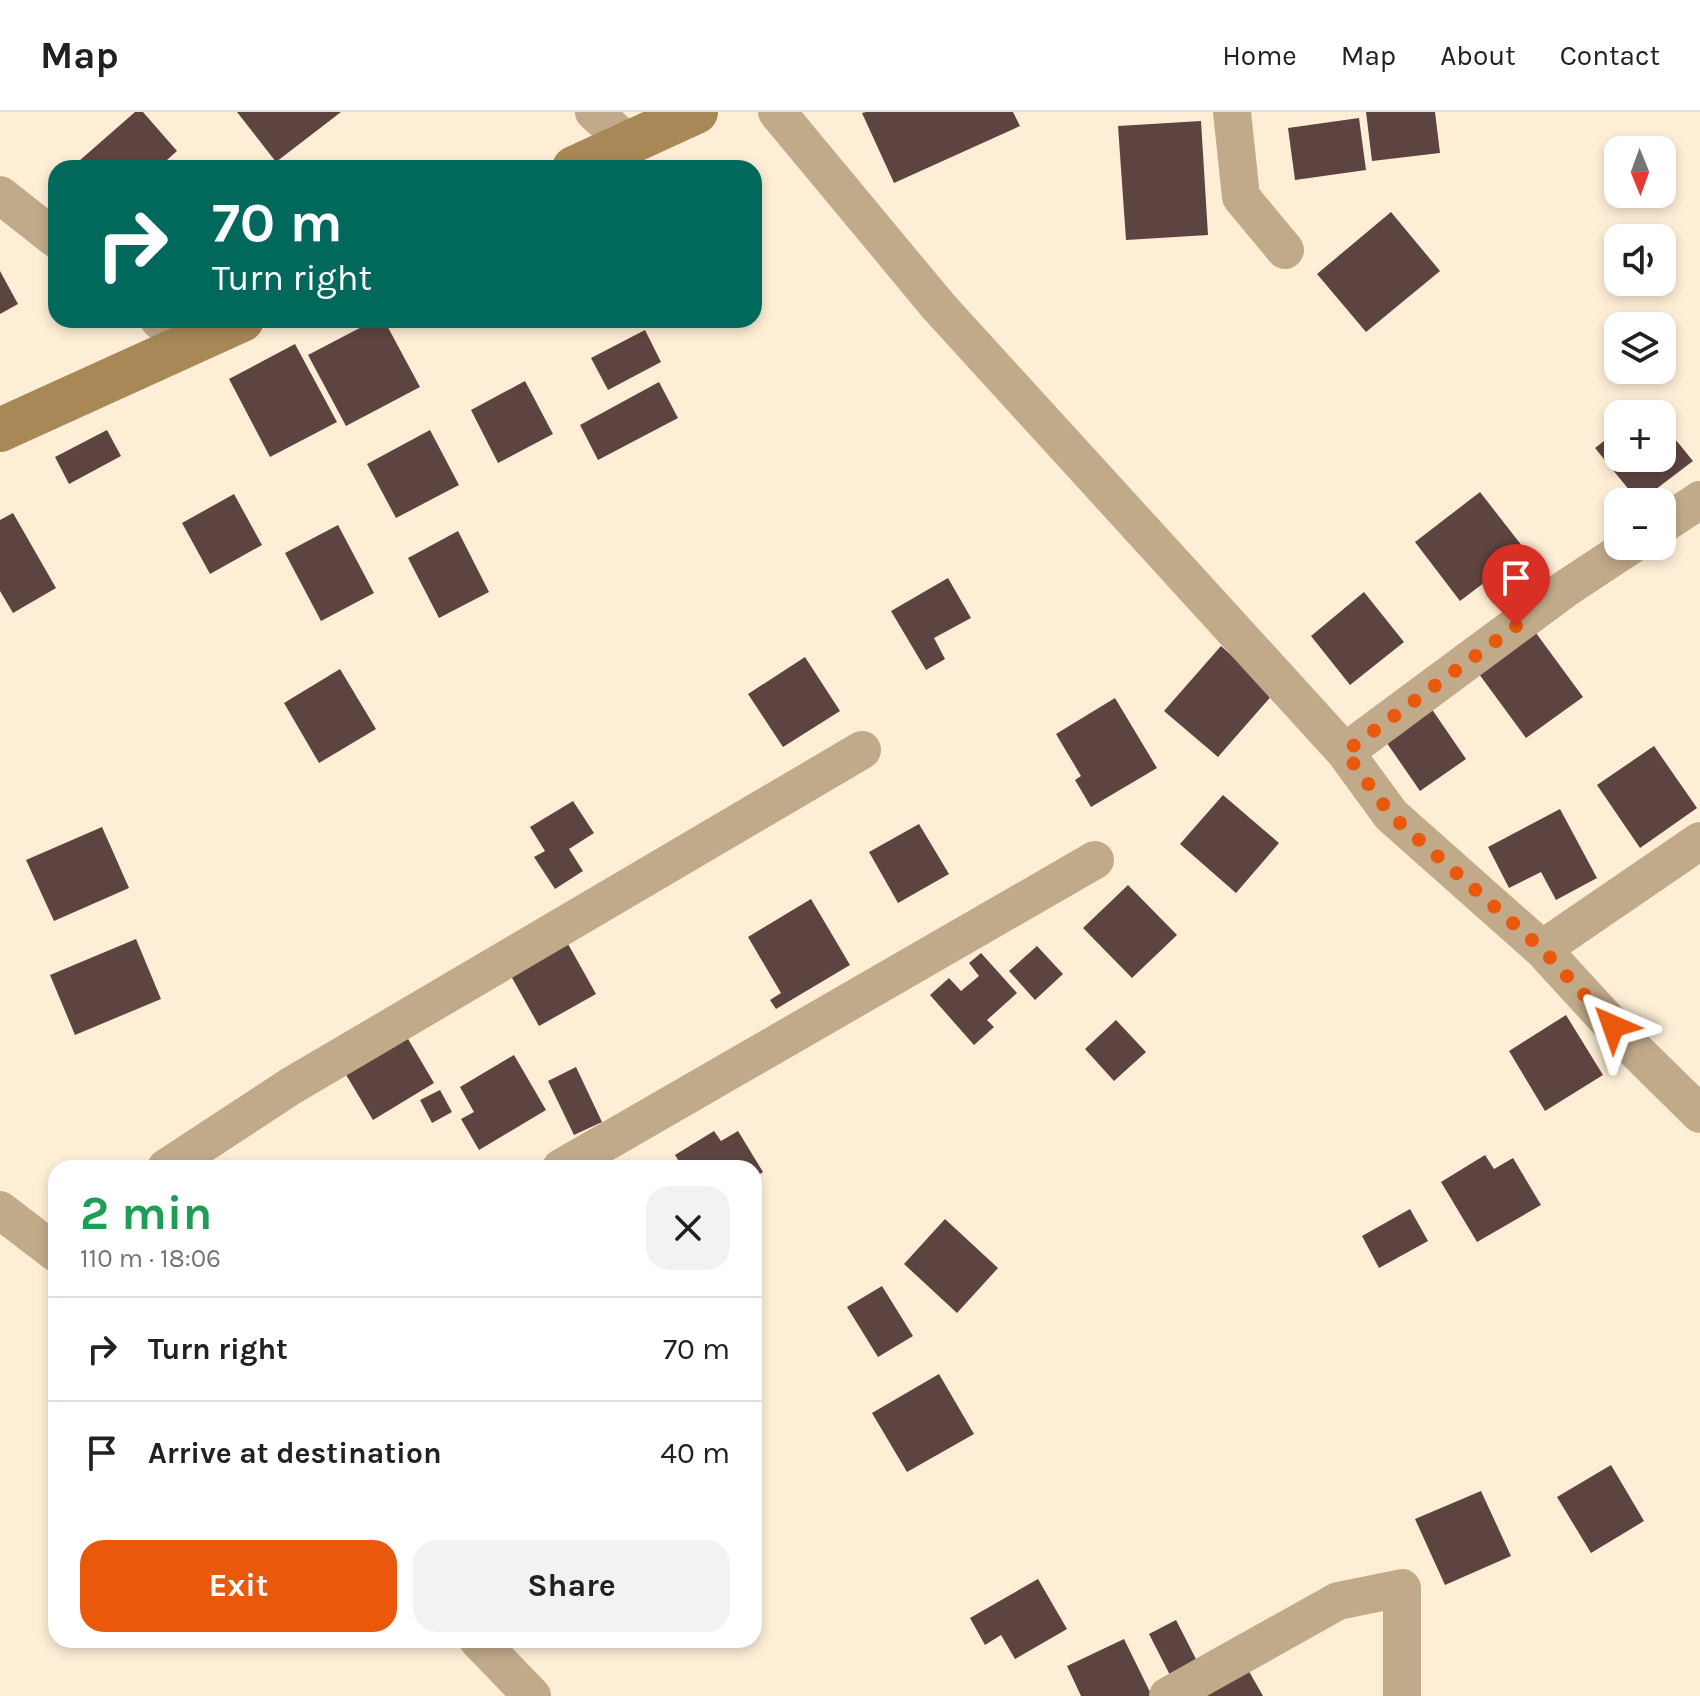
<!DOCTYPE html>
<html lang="en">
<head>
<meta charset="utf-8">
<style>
  body { margin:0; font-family:Karla,sans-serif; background:#f2f2f2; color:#202124; height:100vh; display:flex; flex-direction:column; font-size:30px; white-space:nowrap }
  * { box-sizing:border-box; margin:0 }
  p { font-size:26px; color:#757577 }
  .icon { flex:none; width:44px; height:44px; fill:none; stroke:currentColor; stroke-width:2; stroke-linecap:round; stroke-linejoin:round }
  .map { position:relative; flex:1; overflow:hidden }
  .side { position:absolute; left:48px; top:1048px; width:714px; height:488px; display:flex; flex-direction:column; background:#fff; border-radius:24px; box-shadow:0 4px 12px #0003 }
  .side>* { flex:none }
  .hud { position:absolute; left:48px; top:48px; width:714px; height:168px; border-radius:24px; box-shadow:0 4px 12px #0003; background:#00695c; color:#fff; overflow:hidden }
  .needle { width:52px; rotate:179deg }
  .fabs { position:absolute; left:1604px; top:24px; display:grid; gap:16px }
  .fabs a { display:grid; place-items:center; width:72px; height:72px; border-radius:16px; background:#fff; box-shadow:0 4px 12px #0003; font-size:40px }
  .pin { position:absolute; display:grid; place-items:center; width:68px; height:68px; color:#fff; margin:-82px -34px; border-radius:50% 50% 50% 0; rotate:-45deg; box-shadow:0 0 8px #0007 }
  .pin .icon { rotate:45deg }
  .me { position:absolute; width:88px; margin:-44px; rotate:317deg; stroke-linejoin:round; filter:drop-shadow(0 0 6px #0008) }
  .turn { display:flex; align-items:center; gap:28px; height:168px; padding:0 32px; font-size:36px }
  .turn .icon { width:104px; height:104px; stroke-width:2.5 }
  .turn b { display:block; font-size:56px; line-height:68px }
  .round { display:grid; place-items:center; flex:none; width:84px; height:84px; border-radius:24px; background:#f2f2f2 }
  .summary { display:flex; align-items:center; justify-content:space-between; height:136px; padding:0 32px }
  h1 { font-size:48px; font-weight:700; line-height:60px; color:#1e9e55 }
  .button { display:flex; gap:16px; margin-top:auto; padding:16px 32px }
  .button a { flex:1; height:92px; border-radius:24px; background:#ea580c; color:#fff; font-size:32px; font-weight:700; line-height:92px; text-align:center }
  .button a+a { background:#f2f2f2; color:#202124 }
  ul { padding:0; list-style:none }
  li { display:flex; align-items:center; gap:24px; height:104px; padding:0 32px; border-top:2px solid #e0e0e0 }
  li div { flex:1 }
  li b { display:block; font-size:30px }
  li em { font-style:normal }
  header { display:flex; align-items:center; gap:48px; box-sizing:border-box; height:112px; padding:0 40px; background:#fff; border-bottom:2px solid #e0e0e0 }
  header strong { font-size:38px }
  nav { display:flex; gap:44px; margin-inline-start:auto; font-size:28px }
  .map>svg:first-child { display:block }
  .building { fill:#5e4441 }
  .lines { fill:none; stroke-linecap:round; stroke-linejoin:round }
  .street { stroke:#c1aa8a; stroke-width:38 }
  .secondary { stroke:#a98857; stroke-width:44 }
  .route { stroke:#ea580c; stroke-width:14; stroke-dasharray:0 25.2 }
</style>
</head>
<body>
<header>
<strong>Map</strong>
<nav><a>Home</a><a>Map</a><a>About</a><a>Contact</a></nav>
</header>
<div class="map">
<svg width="1700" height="1584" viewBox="0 0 1700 1584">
  <rect width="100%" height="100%" fill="#feeed6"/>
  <path class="building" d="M135 0H143L177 39 158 56H71Z
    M237 0H341L276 50Z
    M866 0H1013L1020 14 894 71 862 1Z
    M1366 0H1435L1440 41 1372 49Z
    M1359 6 1366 58 1295 68 1288 16Z
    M1201 9 1208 123 1126 128 1118 14Z
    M1391 100 1440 159 1366 220 1317 162Z
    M0 159 18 192 0 202Z
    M375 208H384L420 275 346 314 308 243Z
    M645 218 661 250 608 278 591 246Z
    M295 232 337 310 270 345 229 267Z
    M525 269 553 322 498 351 471 298Z
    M659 270 678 306 598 348 580 313Z
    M1662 311 1693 349 1639 390 1595 336 1618 318V346H1662Z
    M107 318 121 344 69 372 55 345Z
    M430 318 459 373 396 406 367 352Z
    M1480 380 1526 439 1460 489 1415 430Z
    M234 382 262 433 210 462 182 411Z
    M13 401 56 476 13 501 0 479V408Z
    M338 413 374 481 321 509 285 441Z
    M458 419 489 480 439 506 408 446Z
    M948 466 971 506 934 526 945 547 926 558 891 499Z
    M1364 480 1404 530 1350 573 1311 524Z
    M1536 521 1583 585 1526 626 1479 562Z
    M1221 534 1274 581 1218 645 1164 599Z
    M805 545 840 599 783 635 748 582Z
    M340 557 376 617 319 651 284 591Z
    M1115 586 1157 656 1091 695 1075 668 1081 664 1056 622Z
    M1429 593 1466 647 1420 679 1382 624Z
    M1654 634 1697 696 1640 736 1597 673Z
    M1223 683 1279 731 1236 781 1180 732Z
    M573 689 594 721 569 737 583 759 555 777 534 745 545 739 530 715Z
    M1560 697 1597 766 1556 788 1541 760 1509 776 1488 735Z
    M919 712 949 762 898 791 869 740Z
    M102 715 129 776 54 809 26 748Z
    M1128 773 1177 823 1132 866 1083 816Z
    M811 787 850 853 776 897 770 888 781 881 748 825Z
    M136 827 161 887 75 923 50 863Z
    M568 832 596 882 539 914 511 864Z
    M1037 834 1063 862 1035 888 1009 859Z
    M981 841 1017 881 987 908 994 915 974 933 930 883 949 866 961 879 979 864 969 851Z
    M1566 903 1603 963 1545 999 1509 939Z
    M1116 908 1146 940 1114 969 1085 937Z
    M404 920 434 971 373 1008 342 956Z
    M514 943 546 998 479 1038 461 1007 474 1000 460 975Z
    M576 955 602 1010 574 1023 548 969Z
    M440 978 452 1000 432 1011 420 988Z
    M714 1019 721 1029 738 1019 763 1060 754 1066V1056H683L675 1043Z
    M1485 1043 1494 1057 1513 1046 1541 1093 1477 1130 1441 1070Z
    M1410 1097 1428 1129 1379 1156 1362 1124Z
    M945 1107 998 1156 957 1201 904 1152Z
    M882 1174 913 1224 878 1245 847 1195Z
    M939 1262 974 1322 907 1360 872 1301Z
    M1611 1353 1644 1409 1591 1441 1557 1385Z
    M1481 1379 1511 1444 1445 1473 1415 1407Z
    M1038 1467 1067 1517 1015 1547 1001 1523 985 1533 970 1506Z
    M1176 1508 1199 1553 1172 1567 1149 1522Z
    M1124 1527 1152 1584H1081L1067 1554Z
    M1246 1554 1263 1584H1193Z"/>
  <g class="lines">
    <path class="street" d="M594 0 628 31
      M777 0 939 195 1345 640 1391 703 1542 837 1631 934 1700 1002
      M1232 0 1241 85 1285 138
      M0 83 56 127
      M159 208 189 232
      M1662 413 1700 388
      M1345 640 1565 477 1630 434
      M1542 837 1700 729
      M166 1056 291 974 862 638
      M561 1056 1095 748
      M0 1098 56 1141
      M478 1528 532 1584
      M1168 1584 1338 1489 1402 1476V1584"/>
    <path class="secondary" d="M574 56 696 0
      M0 318 242 208"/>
  </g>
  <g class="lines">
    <path class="route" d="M1516 514 1345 640 1391 703 1542 837 1613 914"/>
  </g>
</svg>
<div class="fabs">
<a><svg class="needle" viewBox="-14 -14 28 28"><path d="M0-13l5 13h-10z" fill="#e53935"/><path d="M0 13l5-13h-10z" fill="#757577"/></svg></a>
<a><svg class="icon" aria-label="sound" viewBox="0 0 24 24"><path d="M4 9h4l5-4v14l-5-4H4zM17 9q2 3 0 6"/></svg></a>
<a><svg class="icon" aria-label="layers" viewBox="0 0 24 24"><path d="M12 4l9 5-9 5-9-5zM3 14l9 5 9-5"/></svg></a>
<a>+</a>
<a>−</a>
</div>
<div class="pin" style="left:1516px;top:514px;background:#d93025"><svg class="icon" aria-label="arrive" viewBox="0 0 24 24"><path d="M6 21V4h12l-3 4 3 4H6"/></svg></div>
<svg class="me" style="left:1613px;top:914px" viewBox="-20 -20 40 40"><path d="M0-17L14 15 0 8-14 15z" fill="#ea580c" stroke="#fff" stroke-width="4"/></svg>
<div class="hud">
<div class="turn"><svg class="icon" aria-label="right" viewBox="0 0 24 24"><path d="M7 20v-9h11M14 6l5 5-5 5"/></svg><div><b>70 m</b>Turn right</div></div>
</div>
<section class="side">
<div class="summary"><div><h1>2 min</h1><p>110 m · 18:06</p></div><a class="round"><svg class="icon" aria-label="close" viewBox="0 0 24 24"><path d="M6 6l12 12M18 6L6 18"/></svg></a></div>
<ul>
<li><svg class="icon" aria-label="right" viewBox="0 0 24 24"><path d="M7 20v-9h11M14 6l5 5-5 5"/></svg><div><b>Turn right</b></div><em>70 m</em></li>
<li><svg class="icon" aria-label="arrive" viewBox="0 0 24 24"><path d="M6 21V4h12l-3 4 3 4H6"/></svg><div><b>Arrive at destination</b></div><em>40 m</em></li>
</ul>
<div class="button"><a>Exit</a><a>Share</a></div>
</section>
</div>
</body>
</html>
